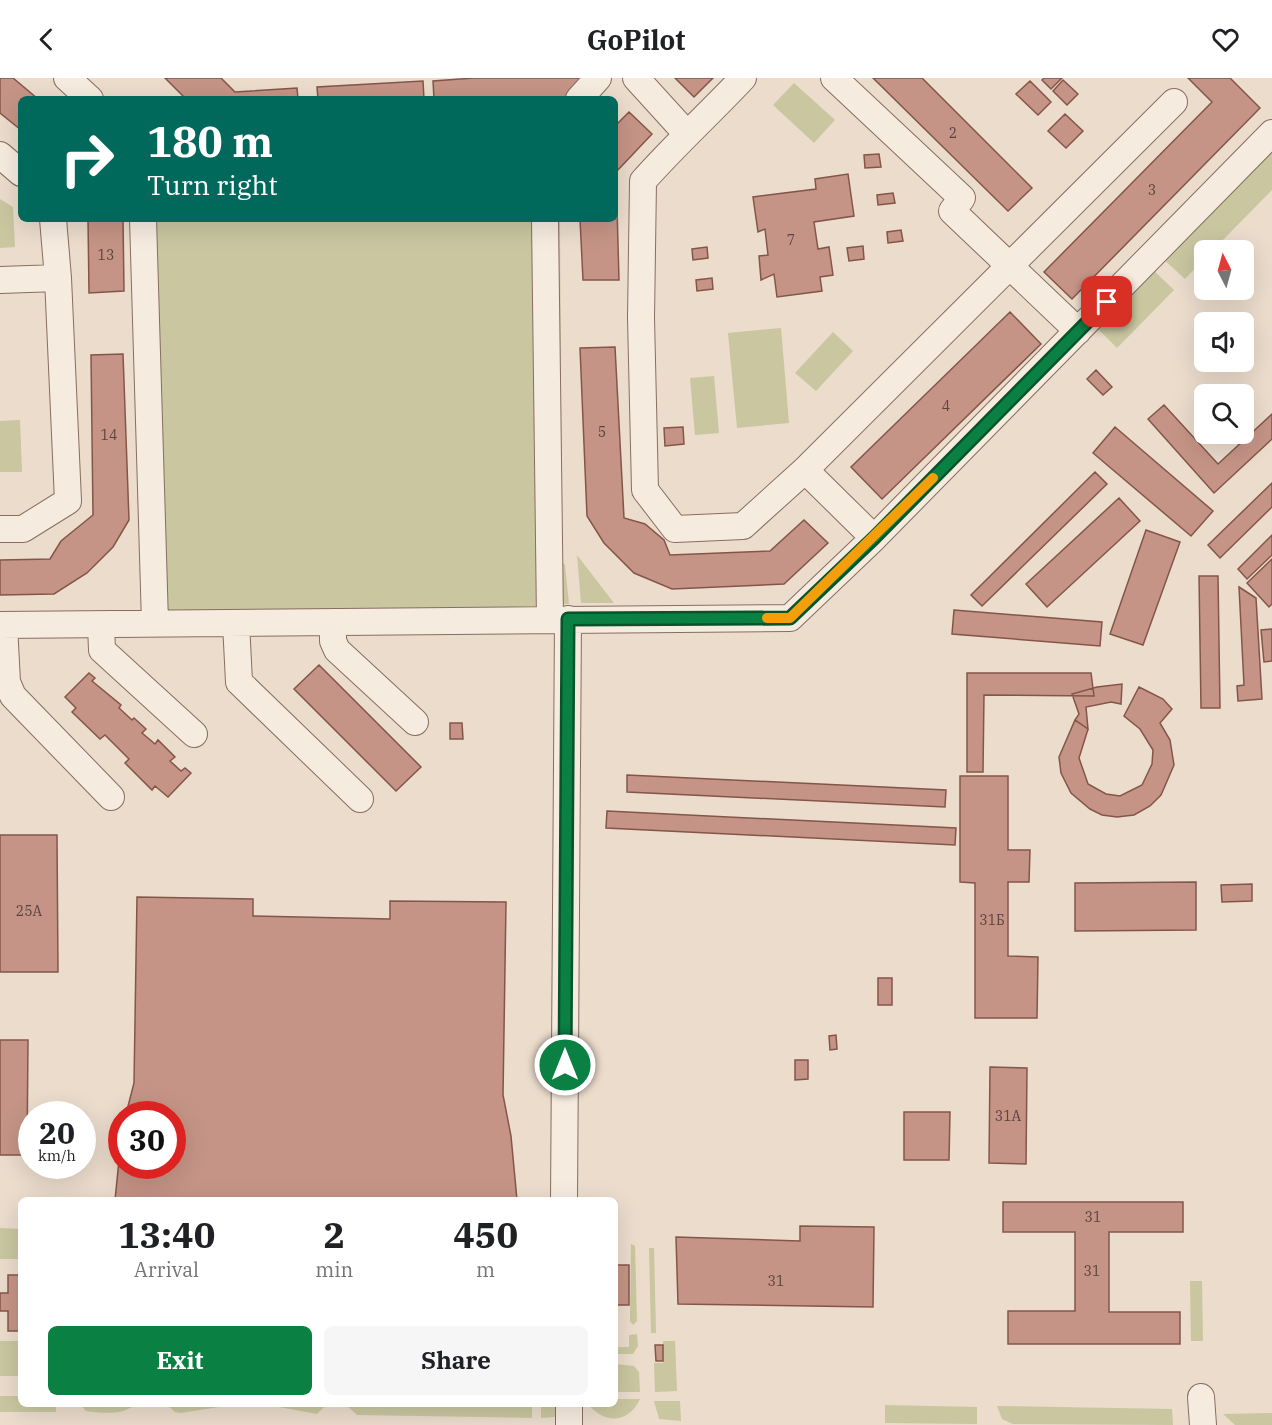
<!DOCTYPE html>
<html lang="en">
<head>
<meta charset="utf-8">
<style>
  body { margin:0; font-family:"IBM Plex Serif",serif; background:#f6f6f6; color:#202124; height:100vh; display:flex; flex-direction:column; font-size:22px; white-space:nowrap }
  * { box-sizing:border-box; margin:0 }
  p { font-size:20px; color:#757577 }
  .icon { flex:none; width:33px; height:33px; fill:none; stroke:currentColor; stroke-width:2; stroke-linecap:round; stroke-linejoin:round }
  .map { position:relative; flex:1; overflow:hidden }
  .details { position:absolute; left:18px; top:1119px; width:600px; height:210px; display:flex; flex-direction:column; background:#fff; border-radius:9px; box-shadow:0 6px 24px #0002 }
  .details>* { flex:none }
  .guide { position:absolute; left:18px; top:18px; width:600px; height:126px; border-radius:9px; box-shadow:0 6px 24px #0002; background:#00695c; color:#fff; overflow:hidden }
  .needle { width:39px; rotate:354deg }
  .controls { position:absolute; left:1194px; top:162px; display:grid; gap:12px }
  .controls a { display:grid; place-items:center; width:60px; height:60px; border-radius:9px; background:#fff; box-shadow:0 6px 24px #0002; font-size:30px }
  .speed { position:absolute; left:18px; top:1023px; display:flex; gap:12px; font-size:30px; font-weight:700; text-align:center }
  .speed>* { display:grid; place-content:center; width:78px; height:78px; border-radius:50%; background:#fff; box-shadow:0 6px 24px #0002; line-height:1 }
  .speed small { font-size:15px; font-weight:400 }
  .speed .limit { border:9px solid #d22; background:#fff; color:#111 }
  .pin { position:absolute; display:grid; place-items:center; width:51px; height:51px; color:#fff; margin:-26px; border-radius:12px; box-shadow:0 3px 9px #0006 }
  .me { position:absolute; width:66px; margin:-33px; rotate:0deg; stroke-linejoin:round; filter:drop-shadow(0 0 4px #0008) }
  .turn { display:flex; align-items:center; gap:21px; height:126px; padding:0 30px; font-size:27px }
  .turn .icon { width:78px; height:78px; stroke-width:2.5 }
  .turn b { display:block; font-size:42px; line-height:51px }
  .eta { display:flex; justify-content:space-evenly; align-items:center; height:102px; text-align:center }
  .eta b { font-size:36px; font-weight:800; line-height:42px }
  .cta { display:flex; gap:12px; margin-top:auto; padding:12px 30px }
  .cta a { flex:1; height:69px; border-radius:9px; background:#0b8043; color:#fff; font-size:24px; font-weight:800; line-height:69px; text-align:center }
  .cta a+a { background:#f6f6f6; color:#202124 }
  header { display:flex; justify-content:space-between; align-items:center; height:78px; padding:0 30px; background:#fff; font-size:27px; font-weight:800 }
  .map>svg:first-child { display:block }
  .green { fill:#c9c6a0 }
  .building { fill:#c59486; stroke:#845649; stroke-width:1.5 }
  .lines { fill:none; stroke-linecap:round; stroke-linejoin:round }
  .minor-casing { stroke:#876e61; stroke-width:28 }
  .minor { stroke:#f6ebdf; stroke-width:26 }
  .route-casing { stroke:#07532c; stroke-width:15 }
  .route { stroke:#0b8043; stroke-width:10 }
  .slow { stroke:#f59e0b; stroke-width:10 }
  .labels { text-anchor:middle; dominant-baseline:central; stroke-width:5; stroke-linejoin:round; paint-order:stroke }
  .number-label { font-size:14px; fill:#5c443c }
</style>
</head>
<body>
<header><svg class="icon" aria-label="back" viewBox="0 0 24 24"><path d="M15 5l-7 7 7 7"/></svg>GoPilot<svg class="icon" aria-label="heart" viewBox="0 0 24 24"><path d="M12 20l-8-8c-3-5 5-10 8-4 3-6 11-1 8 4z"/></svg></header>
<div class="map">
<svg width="1272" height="1347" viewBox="0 0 1272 1347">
  <rect width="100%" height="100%" fill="#ebdccc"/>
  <path class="green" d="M794 5 835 42 814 65 773 27Z
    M1272 65V112L1213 172H1204V181L1185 201 1161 179Z
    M0 121 13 129 15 169 0 170Z
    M146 141H541L547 537 157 545Z
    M556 141H560L562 466H558Z
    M1151 190 1174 212 1117 270 1095 248Z
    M781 250 789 345 737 350 728 255Z
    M833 254 853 273 816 313 795 295Z
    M714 298 719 355 695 357 690 300Z
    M20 342 22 394H0V343Z
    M577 477 614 525H581Z
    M561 482 565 487 569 526H562Z
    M0 1150 21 1151V1181H0Z
    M631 1166 635 1168 637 1243 633 1247 630 1243Z
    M649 1170H654L656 1255H651Z
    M1190 1203H1202L1203 1263H1191Z
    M637 1256 638 1268 633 1276H615V1269H629V1257Z
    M0 1263H21V1298H0Z
    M663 1263H675L677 1313 655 1314 654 1285H663Z
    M615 1286 634 1288 639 1294 640 1314H615Z
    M0 1318H21V1326H56V1334H0Z
    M615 1321H640C629 1345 605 1347 588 1326H615Z
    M654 1323H680L681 1343 659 1341Z
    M80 1326H135C124 1338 101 1335 86 1333Z
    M166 1326H225V1328L181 1335 175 1334Z
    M279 1326H327L317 1336 279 1329Z
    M345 1326H532V1340L357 1337Z
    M541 1326H563L560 1336 554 1339 541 1340Z
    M885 1327 977 1329V1346L885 1345Z
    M997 1328 1172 1331 1173 1347 1013 1346 1002 1341Z
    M1272 1335V1347H1235L1223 1336Z"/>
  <path class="building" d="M0 0H13L38 21H21V52L0 35Z
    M165 0H221L235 14 297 10 298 21H186Z
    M474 0H583L565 21H434L433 3Z
    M675 0H713L694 19Z
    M873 0H922L1032 110 1008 133Z
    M1044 0H1062L1051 11 1042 2Z
    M1188 0H1230L1260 30 1072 221 1044 194 1212 24Z
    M1063 2 1078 16 1067 27 1053 13Z
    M423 3 424 21H318L317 9Z
    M1030 3 1051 24 1038 37 1016 16Z
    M629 34 652 56 616 94 619 202H583L580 141H615V48Z
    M1065 36 1083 53 1066 70 1048 53Z
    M879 76 881 89 865 90 864 77Z
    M848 96 854 138 814 144 818 171 829 169 833 197 820 199 822 213 777 219 774 196 761 202 759 178 768 177 765 151 758 154 753 119 816 111 815 101Z
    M893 115 895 125 878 127 877 117Z
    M88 141H123L124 213 89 215Z
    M901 152 903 163 888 165 887 154Z
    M863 168 864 181 849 183 847 170Z
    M707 169 708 180 693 182 692 171Z
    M712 200 713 211 697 213 696 202Z
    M1010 234 1041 266 882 421 851 389Z
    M615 269 624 440 645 446 664 462 670 477 770 473 804 442 828 465 784 506 672 511 634 495 604 465 587 438 580 270Z
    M123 276 129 442 113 469 87 495 54 516 0 517V482L50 481 61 463 93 437 91 277Z
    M1096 292 1112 309 1103 317 1087 301Z
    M1164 327 1218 386 1272 336V361L1214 415 1148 341Z
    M683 349 684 366 665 368 664 350Z
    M1115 349 1213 433 1191 458 1093 375Z
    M1095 394 1107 406 982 528 971 517Z
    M1272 405V429L1220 480 1208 467Z
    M1119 420 1140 443 1047 529 1026 506Z
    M1146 452 1180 464 1143 567 1110 556Z
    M1272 457V477L1247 501 1238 491Z
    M1272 481V526L1269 529 1247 505Z
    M1199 498H1218L1220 630H1201Z
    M1239 509 1256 520 1262 621 1238 623 1237 608 1244 607Z
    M954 532 1102 544 1100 568 952 556Z
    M1272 551V583L1264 584 1261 552Z
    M319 587 421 689 396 713 294 611Z
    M89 595 95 600 92 603 121 627 119 630 132 642 134 640 146 651 142 655 155 666 158 662 175 679 170 683 181 693 185 690 191 695 168 719 155 708 152 712 125 685 129 681 105 657 100 661 72 634 76 630 65 619Z
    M967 595H1091L1094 618 984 617 983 694H967Z
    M1122 606 1121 626 1111 624 1086 629 1088 651 1075 642 1079 636 1072 616 1097 609Z
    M1139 609 1163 621 1172 631 1160 645 1170 662 1174 687 1161 717 1150 728 1134 737 1117 739 1102 737 1090 731 1071 715 1061 695 1059 679 1075 642 1088 651 1079 680 1088 706 1106 716 1120 718 1142 707 1152 686 1153 672 1140 651 1124 638Z
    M450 645H462L463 661H450Z
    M627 697 946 712 945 729 627 714Z
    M960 698H1008V772H1030L1029 804H1008V878L1038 879 1037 940H975V805L960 804Z
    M607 733 956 750 955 767 606 750Z
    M0 757H57L58 894H0Z
    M1196 804V852L1075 853V805Z
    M1252 806V823L1222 824 1221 807Z
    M137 819 253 821V838L390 841V823L506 824 503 1017 511 1058 517 1122H115L122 1053V1088H172V1036H126L134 1005Z
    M878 900H892V927H878Z
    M836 957 837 971 830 972 829 958Z
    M0 962H28L27 1077H0Z
    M795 982H808V1001L795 1002Z
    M990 989 1027 990 1026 1086 989 1085Z
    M904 1034H950L949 1082H904Z
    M1003 1124H1183V1154H1109V1234H1180V1266H1008V1233H1075V1154H1003Z
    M800 1148 874 1149 873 1229 678 1226 676 1159 800 1163Z
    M615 1187H629V1227H615Z
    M8 1197H21V1253H8V1233H0V1215H8Z
    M655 1267H663V1283H656Z"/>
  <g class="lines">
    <defs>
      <path id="minor" d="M67 0 90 21
        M636 0 686 55
        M743 0C710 35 675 67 643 103L641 240 645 412 675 451 743 448 805 392 1174 24
        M834 0 962 120 952 133 1078 253
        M579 21 598 0
        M0 77 21 95
        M53 141 58 200
        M143 141 155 545
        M545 141 550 542
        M0 202 58 200 68 423 23 451H0
        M805 392 874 460
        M333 544V563L337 572 415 644
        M236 545 239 604 360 721
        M0 547 790 540 874 460 1272 55
        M4 547 7 604 13 618 111 719
        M101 547 102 572 194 656
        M564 1122 568 541
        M1201 1319 1203 1347
        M569 1326V1347"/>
    </defs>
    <use href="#minor" class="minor-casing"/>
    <use href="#minor" class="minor"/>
  </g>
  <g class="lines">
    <defs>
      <path id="route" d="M565 987 568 541 790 540 874 460 1107 224"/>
    </defs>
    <use href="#route" class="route-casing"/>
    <use href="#route" class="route"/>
    <path class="slow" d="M767 540H790L933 400"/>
  </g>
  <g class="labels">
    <g class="number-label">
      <text x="953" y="55">2</text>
      <text x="1152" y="112">3</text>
      <text x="791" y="162">7</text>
      <text x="106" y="177">13</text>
      <text x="946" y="328">4</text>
      <text x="602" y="354">5</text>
      <text x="109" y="357">14</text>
      <text x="29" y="833">25А</text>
      <text x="992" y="842">31Б</text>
      <text x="1008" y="1038">31А</text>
      <text x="1093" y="1139">31</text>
      <text x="1092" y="1193">31</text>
      <text x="776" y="1203">31</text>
    </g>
  </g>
</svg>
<div class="controls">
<a><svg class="needle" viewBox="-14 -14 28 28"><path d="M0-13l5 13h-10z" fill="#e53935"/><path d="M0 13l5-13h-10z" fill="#757577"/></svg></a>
<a><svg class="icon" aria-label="sound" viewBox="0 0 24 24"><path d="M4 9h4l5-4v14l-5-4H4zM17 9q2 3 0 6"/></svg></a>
<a><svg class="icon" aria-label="search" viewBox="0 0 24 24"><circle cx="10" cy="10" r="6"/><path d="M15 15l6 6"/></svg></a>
</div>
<div class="speed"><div>20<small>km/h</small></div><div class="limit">30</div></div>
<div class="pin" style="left:1107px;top:224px;background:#d93025"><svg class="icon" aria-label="arrive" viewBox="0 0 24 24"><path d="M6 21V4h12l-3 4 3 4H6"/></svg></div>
<svg class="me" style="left:565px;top:987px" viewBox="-20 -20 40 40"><circle r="17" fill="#0b8043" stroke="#fff" stroke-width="3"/><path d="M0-11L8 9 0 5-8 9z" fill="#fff"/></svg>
<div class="guide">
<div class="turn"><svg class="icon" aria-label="right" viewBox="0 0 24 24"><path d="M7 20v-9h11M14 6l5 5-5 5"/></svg><div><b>180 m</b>Turn right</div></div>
</div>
<section class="details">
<div class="eta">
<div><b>13:40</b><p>Arrival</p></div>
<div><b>2</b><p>min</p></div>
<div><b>450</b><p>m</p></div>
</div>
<div class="cta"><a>Exit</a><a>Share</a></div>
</section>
</div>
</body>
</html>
